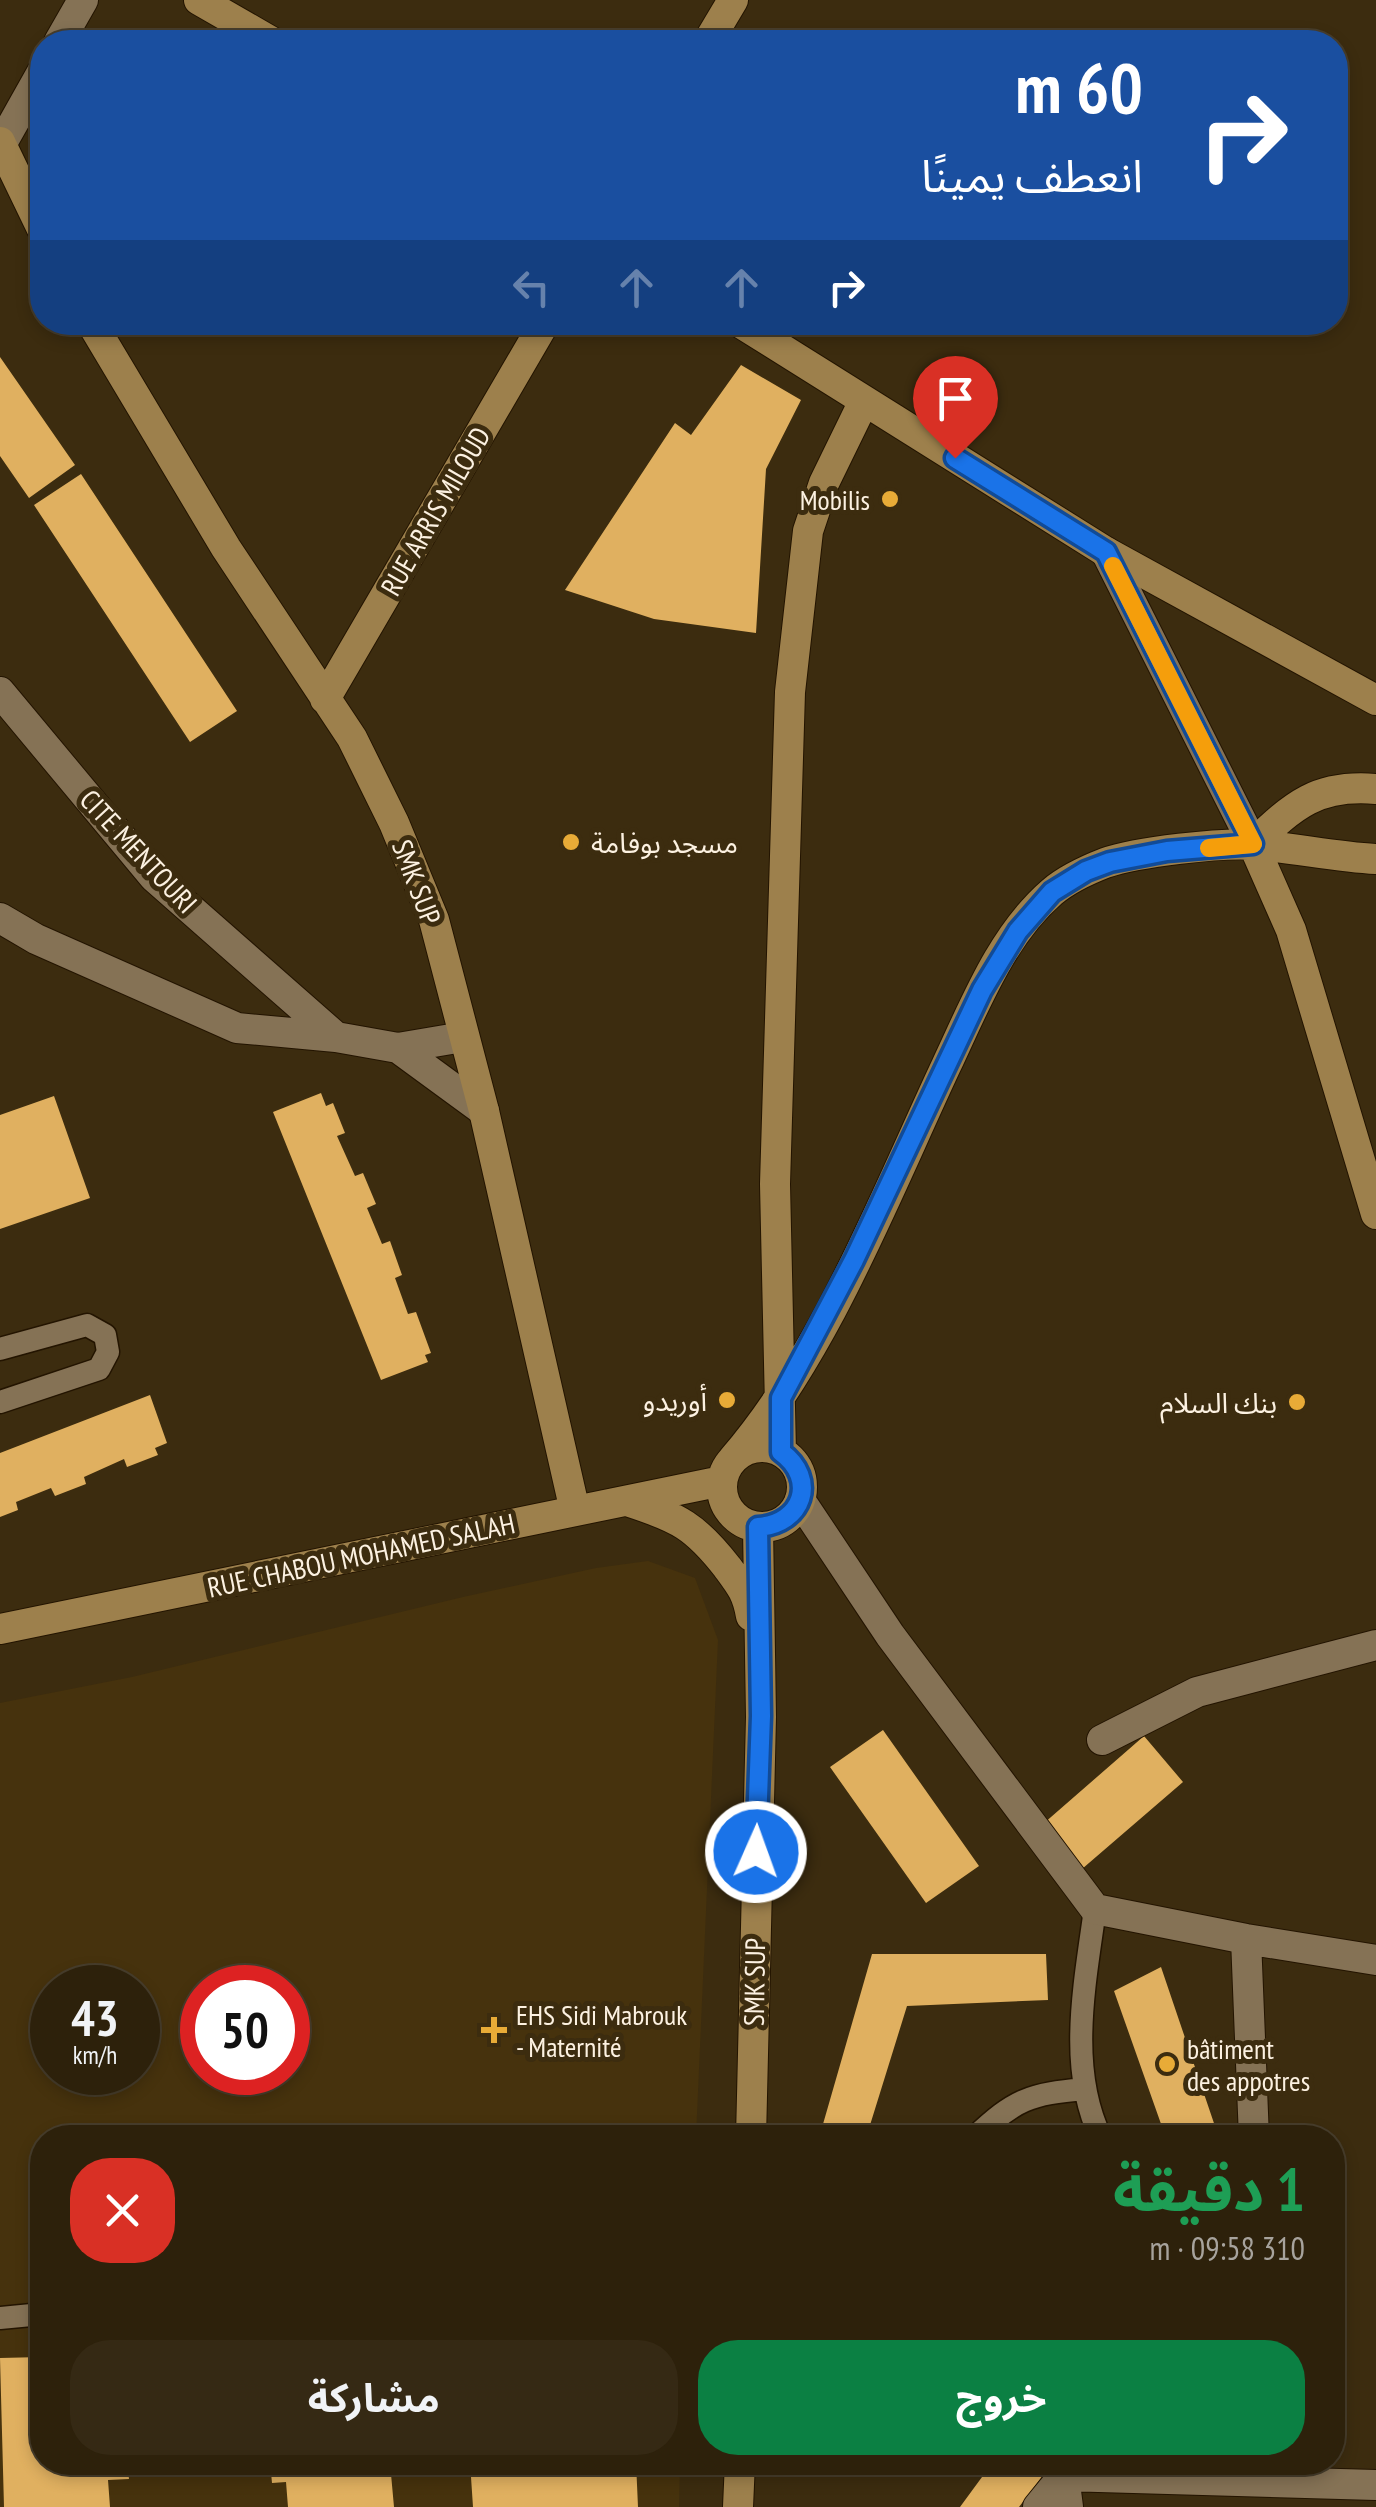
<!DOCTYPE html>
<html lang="ar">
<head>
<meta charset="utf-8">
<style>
  body { margin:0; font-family:"PT Sans Narrow","Noto Sans Arabic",sans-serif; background:#352914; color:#f1f3f6; direction:rtl; height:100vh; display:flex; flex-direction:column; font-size:38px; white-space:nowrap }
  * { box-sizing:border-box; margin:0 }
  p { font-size:32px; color:#a7a39d }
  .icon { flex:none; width:55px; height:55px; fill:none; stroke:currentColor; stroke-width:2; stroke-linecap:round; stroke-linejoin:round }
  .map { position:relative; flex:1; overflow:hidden; direction:ltr }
  .details { position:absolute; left:30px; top:2125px; width:1315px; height:350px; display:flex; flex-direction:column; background:#2d210b; border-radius:40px; box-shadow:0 5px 15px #0003,0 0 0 2px #483e2c; direction:rtl }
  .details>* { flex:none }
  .top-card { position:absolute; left:30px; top:30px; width:1318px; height:305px; border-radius:40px; box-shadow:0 5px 15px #0003,0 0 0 2px #483e2c; direction:rtl; background:#1a4fa0; color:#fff; overflow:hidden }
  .speed { position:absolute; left:30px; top:1965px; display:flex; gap:20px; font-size:50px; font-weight:700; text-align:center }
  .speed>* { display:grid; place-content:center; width:130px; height:130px; border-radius:50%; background:#2d210b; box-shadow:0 5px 15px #0003,0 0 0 2px #483e2c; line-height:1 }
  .speed small { font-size:25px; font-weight:400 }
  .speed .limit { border:15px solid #d22; background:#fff; color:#111 }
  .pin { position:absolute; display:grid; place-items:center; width:85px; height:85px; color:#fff; margin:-102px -42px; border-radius:50% 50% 50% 0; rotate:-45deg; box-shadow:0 0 10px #0007 }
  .pin .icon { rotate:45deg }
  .me { position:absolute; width:110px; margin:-55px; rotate:2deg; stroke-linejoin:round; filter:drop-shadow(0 0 8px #0008) }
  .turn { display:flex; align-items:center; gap:35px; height:210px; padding:0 40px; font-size:45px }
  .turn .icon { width:130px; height:130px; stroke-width:2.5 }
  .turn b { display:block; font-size:70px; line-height:85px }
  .lanes { display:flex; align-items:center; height:95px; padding:0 40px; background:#0003; justify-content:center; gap:50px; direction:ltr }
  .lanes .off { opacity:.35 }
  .round { display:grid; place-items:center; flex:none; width:105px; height:105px; border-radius:40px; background:#352914 }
  .overview { display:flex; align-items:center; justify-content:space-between; height:170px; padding:0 40px }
  h1 { font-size:60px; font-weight:700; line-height:75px; color:#1e9e55 }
  .action { display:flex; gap:20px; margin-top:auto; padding:20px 40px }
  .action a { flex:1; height:115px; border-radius:40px; background:#0b8043; color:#fff; font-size:40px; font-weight:700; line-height:115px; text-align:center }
  .action a+a { background:#352914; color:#f1f3f6 }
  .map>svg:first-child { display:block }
  .built { fill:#46320d; fill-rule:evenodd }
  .building { fill:#e0b060 }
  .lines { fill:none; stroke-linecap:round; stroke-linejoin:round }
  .lane-casing { stroke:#231400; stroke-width:25 }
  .street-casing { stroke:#231400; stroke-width:32 }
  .secondary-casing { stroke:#231400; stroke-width:32 }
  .lane { stroke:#857255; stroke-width:22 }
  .street { stroke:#857255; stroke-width:30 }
  .secondary { stroke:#9d804c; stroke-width:30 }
  .route-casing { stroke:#114b97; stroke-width:25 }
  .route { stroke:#1a73e8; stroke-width:18 }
  .slow { stroke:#f59e0b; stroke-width:18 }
  .poi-dot { fill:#e8ab37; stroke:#3c2c0f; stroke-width:4 }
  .labels { text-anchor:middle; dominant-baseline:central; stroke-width:10; stroke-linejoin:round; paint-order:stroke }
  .poi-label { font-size:28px; fill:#fcf1e1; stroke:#3c2c0f; text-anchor:end }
  .street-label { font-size:28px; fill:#fcf1e1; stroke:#3c2c0f }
</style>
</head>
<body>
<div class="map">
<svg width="1376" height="2507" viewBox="0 0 1376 2507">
  <rect width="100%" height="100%" fill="#3c2c0f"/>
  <path class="built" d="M648 1561 695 1578 718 1640 696 2137 42 2138V2462L680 2463 679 2507H0V1703L132 1677 463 1597 596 1568ZM52 1988H138V2072H52ZM202 1988H288V2072H202Z"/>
  <path class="building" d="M0 357 75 465 29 498 0 456Z
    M741 365 801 400 766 469 756 633 654 619 565 590 675 423 691 435Z
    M81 474 237 711 190 742 34 505Z
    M321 1093 326 1106 333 1103 345 1133 337 1136 355 1176 363 1173 376 1204 367 1208 382 1244 390 1241 402 1275 395 1278 408 1314 416 1312 431 1353 425 1355 428 1362 381 1380 273 1112Z
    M54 1096 90 1198 0 1229V1115Z
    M150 1395 167 1443 155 1448 158 1455 127 1467 124 1459 84 1477 86 1484 55 1496 51 1488 16 1502 18 1510 0 1517V1453Z
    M883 1730 979 1866 926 1903 830 1767Z
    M1144 1736 1183 1782 1082 1869 1043 1824Z
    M872 1954H1046L1048 2000 907 2006 866 2138H819Z
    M1161 1967 1219 2138H1166L1114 1991Z
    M394 2131V2138H353V2135Z
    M42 2357V2462H127L129 2479 108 2480 110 2507H4L0 2358Z
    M270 2462H410L411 2475 391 2474 394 2507H288L286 2482 272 2483Z
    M470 2462H636L638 2507H473Z
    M993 2462H1053L1019 2507H960Z"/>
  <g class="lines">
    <defs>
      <path id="lane" d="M0 1349 87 1325 105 1335 108 1352 99 1369 0 1402
        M1095 1909C1085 1983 1067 2068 1101 2138
        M974 2138C1015 2099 1030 2094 1085 2089
        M0 2318 42 2314"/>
      <path id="street" d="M59 42 83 0
        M1 145 42 72
        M1106 552 1253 844
        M0 692 154 877 336 1037 398 1048 463 1037
        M0 918 36 939 237 1028 336 1037
        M398 1048 484 1111
        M800 1500 890 1635 1095 1909 1246 1939 1376 1960
        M1102 1740 1197 1692 1376 1645
        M1246 1939 1254 2138
        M1038 2507 1069 2469
        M1068 2507 1064 2476 1376 2485"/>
      <path id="secondary" d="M199 0 272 42
        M708 42 733 0
        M0 142 42 229
        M91 322 226 548 352 738 394 823 434 920 484 1111 575 1511
        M739 322 1106 552 1376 700
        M325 699 545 322
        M1253 844 1291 930 1376 1214
        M1253 844C1294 805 1317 784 1376 789
        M722 1487a40 40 0 1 1 80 0a40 40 0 1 1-80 0Z
        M781 1452 775 1184 790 692 808 531 824 483 864 401
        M733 1459C825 1353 886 1194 946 1066 974 1007 1001 936 1052 892 1066 880 1087 870 1105 863 1137 852 1222 842 1256 845 1296 848 1335 857 1376 859
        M630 1502C679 1518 695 1526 727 1567 741 1586 747 1593 751 1616
        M0 1629 722 1481
        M751 2138 761 1717 758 1527
        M738 2507 740 2462"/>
    </defs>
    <use href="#lane" class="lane-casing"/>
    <use href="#street" class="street-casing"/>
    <use href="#secondary" class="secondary-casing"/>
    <use href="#lane" class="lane"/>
    <use href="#street" class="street"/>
    <use href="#secondary" class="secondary"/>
  </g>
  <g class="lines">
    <defs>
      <path id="route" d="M756 1852 761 1716 758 1527C803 1524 818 1479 781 1452V1398L854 1260 982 990 1018 931 1052 892 1086 871 1110 862 1167 851 1253 844 1106 552 955 458"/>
    </defs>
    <use href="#route" class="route-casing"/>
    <use href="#route" class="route"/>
    <path class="slow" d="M1113 566 1253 844 1209 848"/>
  </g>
  <g class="poi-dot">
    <circle cx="890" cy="499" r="10"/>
    <circle cx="571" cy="842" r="10"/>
    <circle cx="727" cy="1400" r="10"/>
    <circle cx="1297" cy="1402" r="10"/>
    <path d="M489 2015h10v10h10v10h-10v10h-10v-10h-10v-10h10z"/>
    <circle cx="1167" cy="2064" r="10"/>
  </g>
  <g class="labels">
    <g class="poi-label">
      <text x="870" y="499">Mobilis</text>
      <text x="591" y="842" text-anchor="start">مسجد بوفامة</text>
      <text x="707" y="1400">أوريدو</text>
      <text x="1277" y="1402">بنك السلام</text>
      <text x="516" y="2014" text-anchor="start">EHS Sidi Mabrouk<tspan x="516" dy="32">- Maternité</tspan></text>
      <text x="1187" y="2048" text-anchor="start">bâtiment<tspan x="1187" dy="32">des appotres</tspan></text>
    </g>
    <g class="street-label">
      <text transform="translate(435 511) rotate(-60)">RUE ARRIS MILOUD</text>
      <text transform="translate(139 851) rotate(47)">CITE MENTOURI</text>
      <text transform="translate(417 882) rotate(69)">SMK SUP</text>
      <text transform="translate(361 1555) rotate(-12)">RUE CHABOU MOHAMED SALAH</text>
      <text transform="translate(754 1982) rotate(-89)">SMK SUP</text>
    </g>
  </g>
</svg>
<div class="speed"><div>43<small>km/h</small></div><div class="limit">50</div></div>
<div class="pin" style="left:955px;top:458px;background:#d93025"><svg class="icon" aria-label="arrive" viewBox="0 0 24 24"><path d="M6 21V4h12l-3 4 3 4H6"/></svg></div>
<svg class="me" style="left:756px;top:1852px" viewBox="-20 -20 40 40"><circle r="17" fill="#1a73e8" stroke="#fff" stroke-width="3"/><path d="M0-11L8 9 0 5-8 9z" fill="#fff"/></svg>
<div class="top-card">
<div class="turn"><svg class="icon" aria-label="right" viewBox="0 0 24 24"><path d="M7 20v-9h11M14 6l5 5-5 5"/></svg><div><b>60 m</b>انعطف يمينًا</div></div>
<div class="lanes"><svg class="icon off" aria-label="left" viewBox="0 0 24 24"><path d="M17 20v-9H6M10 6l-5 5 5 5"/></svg><svg class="icon off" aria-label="ahead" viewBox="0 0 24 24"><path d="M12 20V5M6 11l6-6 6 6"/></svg><svg class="icon off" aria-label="ahead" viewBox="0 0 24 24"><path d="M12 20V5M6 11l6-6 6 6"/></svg><svg class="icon" aria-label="right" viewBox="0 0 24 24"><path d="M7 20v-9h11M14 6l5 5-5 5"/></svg></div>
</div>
<section class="details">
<div class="overview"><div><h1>1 دقيقة</h1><p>310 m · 09:58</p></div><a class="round" style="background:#d93025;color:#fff"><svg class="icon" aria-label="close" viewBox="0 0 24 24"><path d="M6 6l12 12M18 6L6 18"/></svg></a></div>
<div class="action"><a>خروج</a><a>مشاركة</a></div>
</section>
</div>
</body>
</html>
